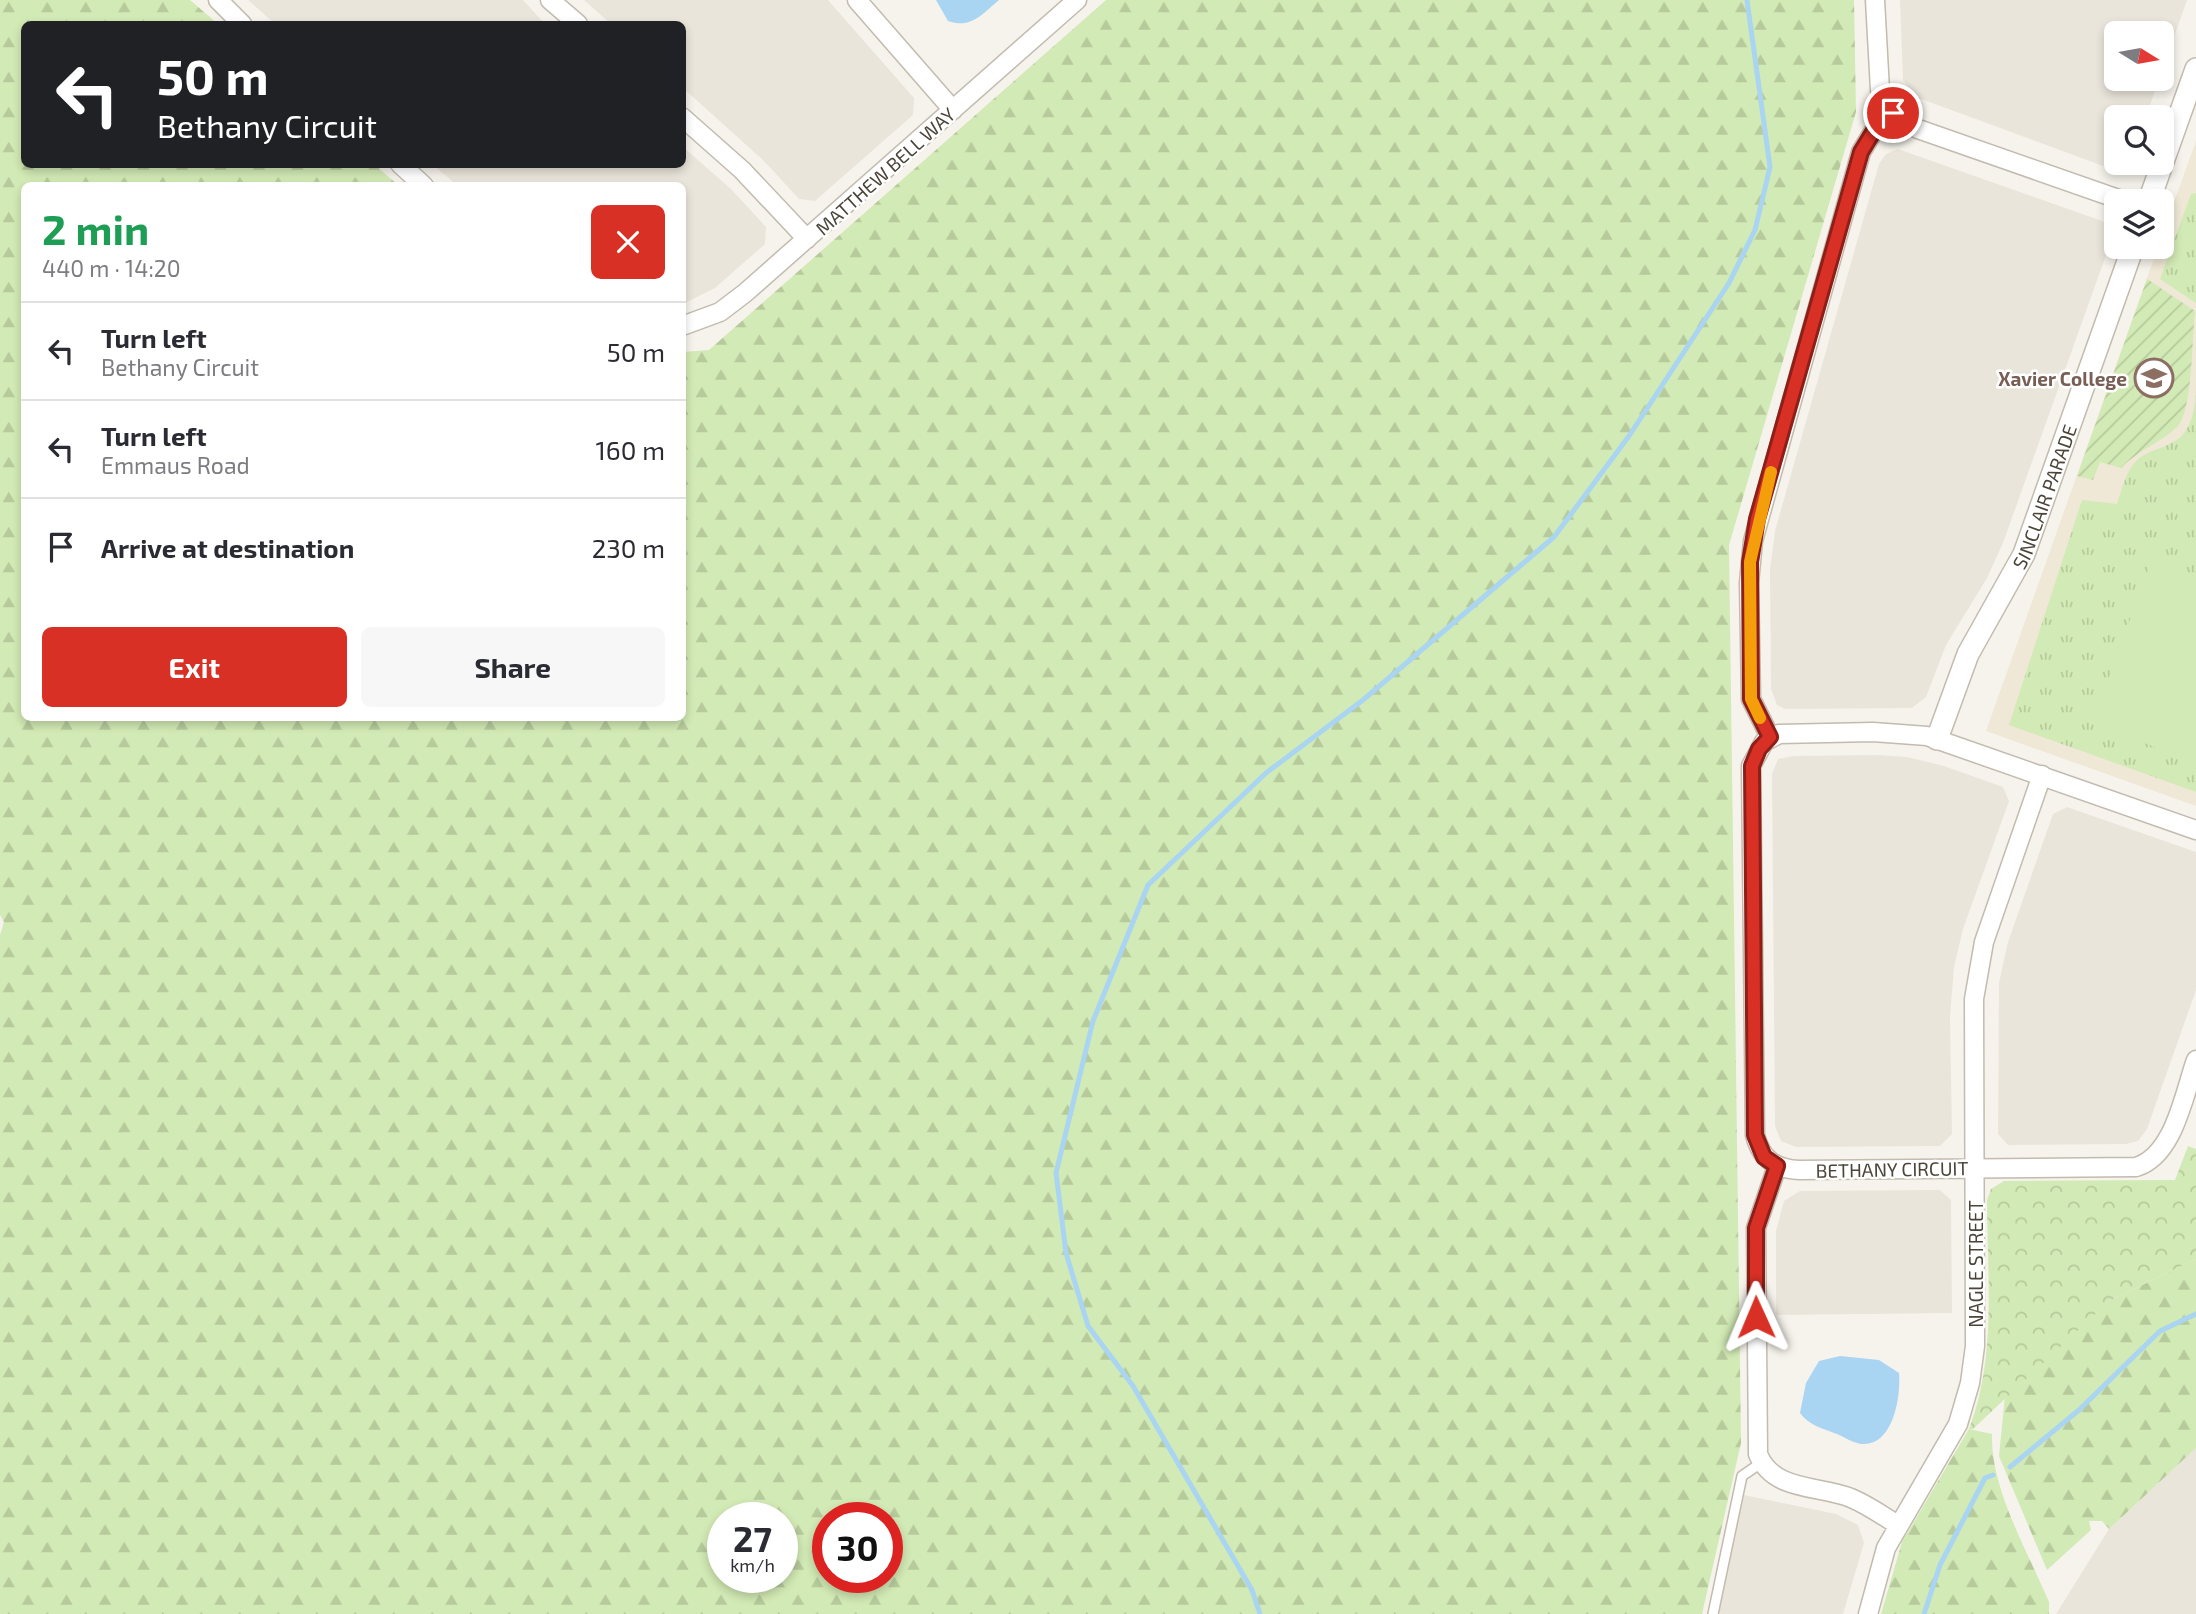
<!DOCTYPE html>
<html lang="en">
<head>
<meta charset="utf-8">
<style>
  body { margin:0; font-family:"Exo 2",sans-serif; background:#f7f7f7; color:#2b2b33; height:100vh; display:flex; flex-direction:column; font-size:26px; white-space:nowrap }
  * { box-sizing:border-box; margin:0 }
  p { font-size:23px; color:#7c7c81 }
  .icon { flex:none; width:38px; height:38px; fill:none; stroke:currentColor; stroke-width:2; stroke-linecap:round; stroke-linejoin:round }
  .map { position:relative; flex:1; overflow:hidden }
  .sheet { position:absolute; left:21px; top:182px; width:665px; height:539px; display:flex; flex-direction:column; background:#fff; border-radius:10px; box-shadow:0 4px 10px #0003 }
  .sheet>* { flex:none }
  .guide { position:absolute; left:21px; top:21px; width:665px; height:147px; border-radius:10px; box-shadow:0 4px 10px #0003; background:#202124; color:#fff; overflow:hidden }
  .needle { width:46px; rotate:101deg }
  .tools { position:absolute; left:2104px; top:21px; display:grid; gap:14px }
  .tools a { display:grid; place-items:center; width:70px; height:70px; border-radius:10px; background:#fff; box-shadow:0 4px 10px #0003; font-size:35px }
  .speed { position:absolute; left:707px; top:1502px; display:flex; gap:14px; font-size:35px; font-weight:700; text-align:center }
  .speed>* { display:grid; place-content:center; width:91px; height:91px; border-radius:50%; background:#fff; box-shadow:0 4px 10px #0003; line-height:1 }
  .speed small { font-size:18px; font-weight:400 }
  .speed .limit { border:10px solid #d22; background:#fff; color:#111 }
  .pin { position:absolute; display:grid; place-items:center; width:60px; height:60px; color:#fff; margin:-30px; border:4px solid #fff; border-radius:50%; box-shadow:0 2px 7px #0007 }
  .me { position:absolute; width:77px; margin:-38px; rotate:359deg; stroke-linejoin:round; filter:drop-shadow(0 0 5px #0008) }
  .turn { display:flex; align-items:center; gap:24px; height:147px; padding:0 21px; font-size:32px }
  .turn .icon { width:91px; height:91px; stroke-width:2.5 }
  .turn b { display:block; font-size:49px; line-height:60px }
  .round { display:grid; place-items:center; flex:none; width:74px; height:74px; border-radius:10px; background:#f7f7f7 }
  .headline { display:flex; align-items:center; justify-content:space-between; height:119px; padding:0 21px }
  h1 { font-size:42px; font-weight:700; line-height:52px; color:#1e9e55 }
  .action { display:flex; gap:14px; margin-top:auto; padding:14px 21px }
  .action a { flex:1; height:80px; border-radius:10px; background:#d93025; color:#fff; font-size:28px; font-weight:700; line-height:80px; text-align:center }
  .action a+a { background:#f7f7f7; color:#2b2b33 }
  ul { padding:0; list-style:none }
  li { display:flex; align-items:center; gap:21px; height:98px; padding:0 21px; border-top:2px solid #e1e1e2 }
  li div { flex:1 }
  li b { display:block; font-size:26px }
  li em { font-style:normal }
  .map>svg:first-child { display:block }
  .residential { fill:#eae5da }
  .education { fill:#efe8d6 }
  .grass { fill:url(#grass-tufts) }
  .forest { fill:url(#forest-firs); fill-rule:evenodd }
  .park { fill:url(#park-crowns) }
  .garden { fill:url(#garden-furrows) }
  .pitch { fill:#d2eab5 }
  .water { fill:#a9d4f2 }
  .lines { fill:none; stroke-linecap:round; stroke-linejoin:round }
  .stream { stroke:#a9d4f2; stroke-width:5 }
  .service-casing { stroke:#c2bbae; stroke-width:12 }
  .minor-casing { stroke:#c2bbae; stroke-width:21 }
  .tertiary-casing { stroke:#c2bbae; stroke-width:24 }
  .service { stroke:#fff; stroke-width:9 }
  .minor { stroke:#fff; stroke-width:18 }
  .tertiary { stroke:#fff; stroke-width:21 }
  .route-casing { stroke:#8d1f18; stroke-width:18 }
  .route { stroke:#d93025; stroke-width:12 }
  .slow { stroke:#f59e0b; stroke-width:12 }
  .labels { text-anchor:middle; dominant-baseline:central; stroke-width:5; stroke-linejoin:round; paint-order:stroke }
  .street-label { font-size:19px; fill:#4b4439; stroke:#fff }
  .education-label { font-size:19px; font-weight:bold; fill:#785e54; stroke:#fff; text-anchor:end }
</style>
</head>
<body>
<div class="map">
<svg width="2196" height="1614" viewBox="0 0 2196 1614">
  <defs>
    <pattern id="grass-tufts" width="24" height="20" patternUnits="userSpaceOnUse" patternTransform="scale(1.75)"><rect width="24" height="20" fill="#d2eab5"/><path d="M3 7l-1-3M5 7V3M7 7l1-3M15 17l-1-3M17 17v-4M19 17l1-3" fill="none" stroke="#b6ca9c"/></pattern>
    <pattern id="forest-firs" width="22" height="20" patternUnits="userSpaceOnUse" patternTransform="scale(1.75)"><rect width="22" height="20" fill="#d2eab5"/><path d="M5 1l3.5 6h-7zM16 11l3.5 6h-7z" fill="#b6ca9c"/></pattern>
    <pattern id="park-crowns" width="20" height="18" patternUnits="userSpaceOnUse" patternTransform="scale(1.75)"><rect width="20" height="18" fill="#d2eab5"/><path d="M2 6a3 3 0 1 1 6 0M12 15a3 3 0 1 1 6 0" fill="none" stroke="#b6ca9c"/></pattern>
    <pattern id="garden-furrows" width="10" height="10" patternUnits="userSpaceOnUse" patternTransform="scale(1.75)"><rect width="10" height="10" fill="#d2eab5"/><path d="M-1 1l2-2M0 10L10 0M9 11l2-2" fill="none" stroke="#b6ca9c"/></pattern>
  </defs>
  <rect width="100%" height="100%" fill="#f6f3ec"/>
  <path class="residential" d="M248 0H523L545 24H275Z
    M584 0H828L914 98 913 115 815 201 799 199 764 161 683 88 682 24H611Z
    M1900 0H2187L2161 74V33H2116V79H2159L2146 117H2116V163H2128L2114 170 1916 97 1903 80Z
    M683 147 731 189 766 227 765 244 715 288 683 304 682 186 457 185 433 165 682 164Z
    M1898 149 2105 222 2110 244 2003 543 1987 578 1946 645 1926 697 1912 708 1785 709 1777 705 1771 689 1770 570 1775 531 1879 164 1886 154Z
    M1878 755 1907 757 1944 766 2003 787 2009 801 1963 929 1954 967 1950 1017 1952 1134 1940 1146 1796 1147 1781 1141 1775 1126 1772 774 1778 759 1794 756Z
    M2067 807 2196 852V990L2147 1129 2138 1141 2126 1144 2008 1145 1998 1134 1999 983 2008 942 2053 814Z
    M1940 1190 1951 1200 1952 1313 1776 1315V1231L1784 1201 1800 1191Z
    M2196 1448V1614H2056L2109 1529Z
    M1744 1495 1836 1514 1858 1525 1864 1543 1843 1614H1717Z"/>
  <path class="education" d="M2196 141V806L1986 731 2158 247H2161V238Z"/>
  <path class="grass" d="M2196 193V303L2160 279 2191 194Z
    M2196 383V792L2009 725 2082 500 2117 504C2122 489 2126 470 2138 459 2149 450 2166 448 2178 439 2194 427 2196 401 2196 383Z"/>
  <path class="forest" d="M0 0H190L218 24H24V164L375 165 398 185 24 186V718H682L683 352 709 350 1106 0H1854L1856 112 1729 545 1741 1443 1702 1614H0V935L4 922 0 915ZM723 1517H782V1577H723ZM828 1517H887V1577H828Z
    M2196 1259V1448L2109 1529 2102 1521H2089L2091 1530 2047 1570 1999 1456 2005 1396 2109 1301Z
    M1969 1429 1992 1434C1990 1488 2028 1552 2049 1602V1614H1881L1902 1542Z"/>
  <path class="park" d="M2188 1146 2196 1149V1259L2109 1301 1973 1429H1969C1997 1357 1987 1276 1987 1200L1991 1189 2004 1181 2175 1180Z"/>
  <path class="garden" d="M2147 279 2195 311C2192 335 2193 412 2177 427 2159 444 2138 450 2121 468L2100 462 2093 480 2077 476Z"/>
  <path class="pitch" d="M2150 564 2196 581V762L2092 724Z"/>
  <path class="water" d="M936 0H999C981 15 971 29 948 21Z
    M1840 1356 1879 1360 1899 1373C1901 1395 1894 1445 1863 1444 1855 1444 1844 1437 1837 1434 1822 1428 1810 1426 1800 1413L1806 1383 1819 1361Z"/>
  <g class="lines">
    <path class="stream" d="M2010 1467 2079 1410 2160 1331 2196 1314
      M1260 1614 1252 1590 1133 1386 1088 1326 1066 1253 1056 1173 1093 1021 1148 885 1266 773 1363 700 1554 537 1629 436 1729 283 1755 230 1770 167 1747 0
      M1924 1614 1940 1565 1985 1478 1993 1475"/>
    <defs>
      <path id="service" d="M1713 1614 1742 1476 1761 1463"/>
      <path id="minor" d="M218 0 242 24
        M550 0 578 24
        M857 0 953 110
        M1875 0 1880 90C1888 110 1899 120 1918 129L2124 201
        M682 117 742 170 807 239
        M400 164 424 186
        M682 326 720 312 745 293 1077 0
        M1770 737 1751 699 1749 583 1753 541 1861 152 1875 129 1893 113
        M2196 830 1927 736 1873 732 1779 734 1764 742 1751 766 1755 1135C1761 1159 1775 1169 1799 1170L2136 1167C2174 1156 2184 1094 2196 1060
        M1777 1166 1756 1228 1758 1454C1773 1492 1819 1485 1851 1498 1868 1505 1883 1516 1898 1525
        M1868 1614 1886 1548 1958 1424 1970 1383 1975 1346 1974 999 1984 942 2042 775"/>
      <g id="tertiary">
        <path d="M2149 201 2196 69"/>
        <path id="s1" d="M1937 739 1968 654 2024 554 2133 247"/>
      </g>
    </defs>
    <use href="#service" class="service-casing"/>
    <use href="#minor" class="minor-casing"/>
    <use href="#tertiary" class="tertiary-casing"/>
    <use href="#service" class="service"/>
    <use href="#minor" class="minor"/>
    <use href="#tertiary" class="tertiary"/>
  </g>
  <g class="lines">
    <defs>
      <path id="route" d="M1756 1317V1228L1777 1166 1764 1157 1755 1135 1752 766 1759 749 1770 737 1751 699 1750 562 1757 519 1861 152 1875 129 1893 113"/>
    </defs>
    <use href="#route" class="route-casing"/>
    <use href="#route" class="route"/>
    <path class="slow" d="M1760 718 1751 699 1750 562 1771 472"/>
  </g>
  <defs>
    <symbol id="school-ring" viewBox="-11 -11 22 22"><circle r="9.5" fill="#fff" stroke="#8d6e63" stroke-width="1.5"/><path d="M0-5L7-2L0 1L-7-2ZM-4 1L0 2.5L4 1V4Q0 6-4 4Z" fill="#8d6e63"/></symbol>
  </defs>
  <g fill-rule="evenodd">
    <use href="#school-ring" x="2132" y="356" width="44" height="44"/>
  </g>
  <g class="labels">
    <g class="street-label">
      <text transform="translate(885 171) rotate(-42)">MATTHEW BELL WAY</text>
      <text stroke="none"><textPath href="#s1" startOffset="266">SINCLAIR PARADE</textPath></text>
      <text transform="translate(1892 1169) rotate(-1)">BETHANY CIRCUIT</text>
      <text transform="translate(1975 1264) rotate(-90)">NAGLE STREET</text>
    </g>
    <g class="education-label">
      <text x="2127" y="378">Xavier College</text>
    </g>
  </g>
</svg>
<div class="tools">
<a><svg class="needle" viewBox="-14 -14 28 28"><path d="M0-13l5 13h-10z" fill="#e53935"/><path d="M0 13l5-13h-10z" fill="#7c7c81"/></svg></a>
<a><svg class="icon" aria-label="search" viewBox="0 0 24 24"><circle cx="10" cy="10" r="6"/><path d="M15 15l6 6"/></svg></a>
<a><svg class="icon" aria-label="layers" viewBox="0 0 24 24"><path d="M12 4l9 5-9 5-9-5zM3 14l9 5 9-5"/></svg></a>
</div>
<div class="speed"><div>27<small>km/h</small></div><div class="limit">30</div></div>
<div class="pin" style="left:1893px;top:113px;background:#d93025"><svg class="icon" aria-label="arrive" viewBox="0 0 24 24"><path d="M6 21V4h12l-3 4 3 4H6"/></svg></div>
<svg class="me" style="left:1756px;top:1317px" viewBox="-20 -20 40 40"><path d="M0-17L14 15 0 8-14 15z" fill="#d93025" stroke="#fff" stroke-width="4"/></svg>
<div class="guide">
<div class="turn"><svg class="icon" aria-label="left" viewBox="0 0 24 24"><path d="M17 20v-9H6M10 6l-5 5 5 5"/></svg><div><b>50 m</b>Bethany Circuit</div></div>
</div>
<section class="sheet">
<div class="headline"><div><h1>2 min</h1><p>440 m · 14:20</p></div><a class="round" style="background:#d93025;color:#fff"><svg class="icon" aria-label="close" viewBox="0 0 24 24"><path d="M6 6l12 12M18 6L6 18"/></svg></a></div>
<ul>
<li><svg class="icon" aria-label="left" viewBox="0 0 24 24"><path d="M17 20v-9H6M10 6l-5 5 5 5"/></svg><div><b>Turn left</b><p>Bethany Circuit</p></div><em>50 m</em></li>
<li><svg class="icon" aria-label="left" viewBox="0 0 24 24"><path d="M17 20v-9H6M10 6l-5 5 5 5"/></svg><div><b>Turn left</b><p>Emmaus Road</p></div><em>160 m</em></li>
<li><svg class="icon" aria-label="arrive" viewBox="0 0 24 24"><path d="M6 21V4h12l-3 4 3 4H6"/></svg><div><b>Arrive at destination</b></div><em>230 m</em></li>
</ul>
<div class="action"><a>Exit</a><a>Share</a></div>
</section>
</div>
</body>
</html>
